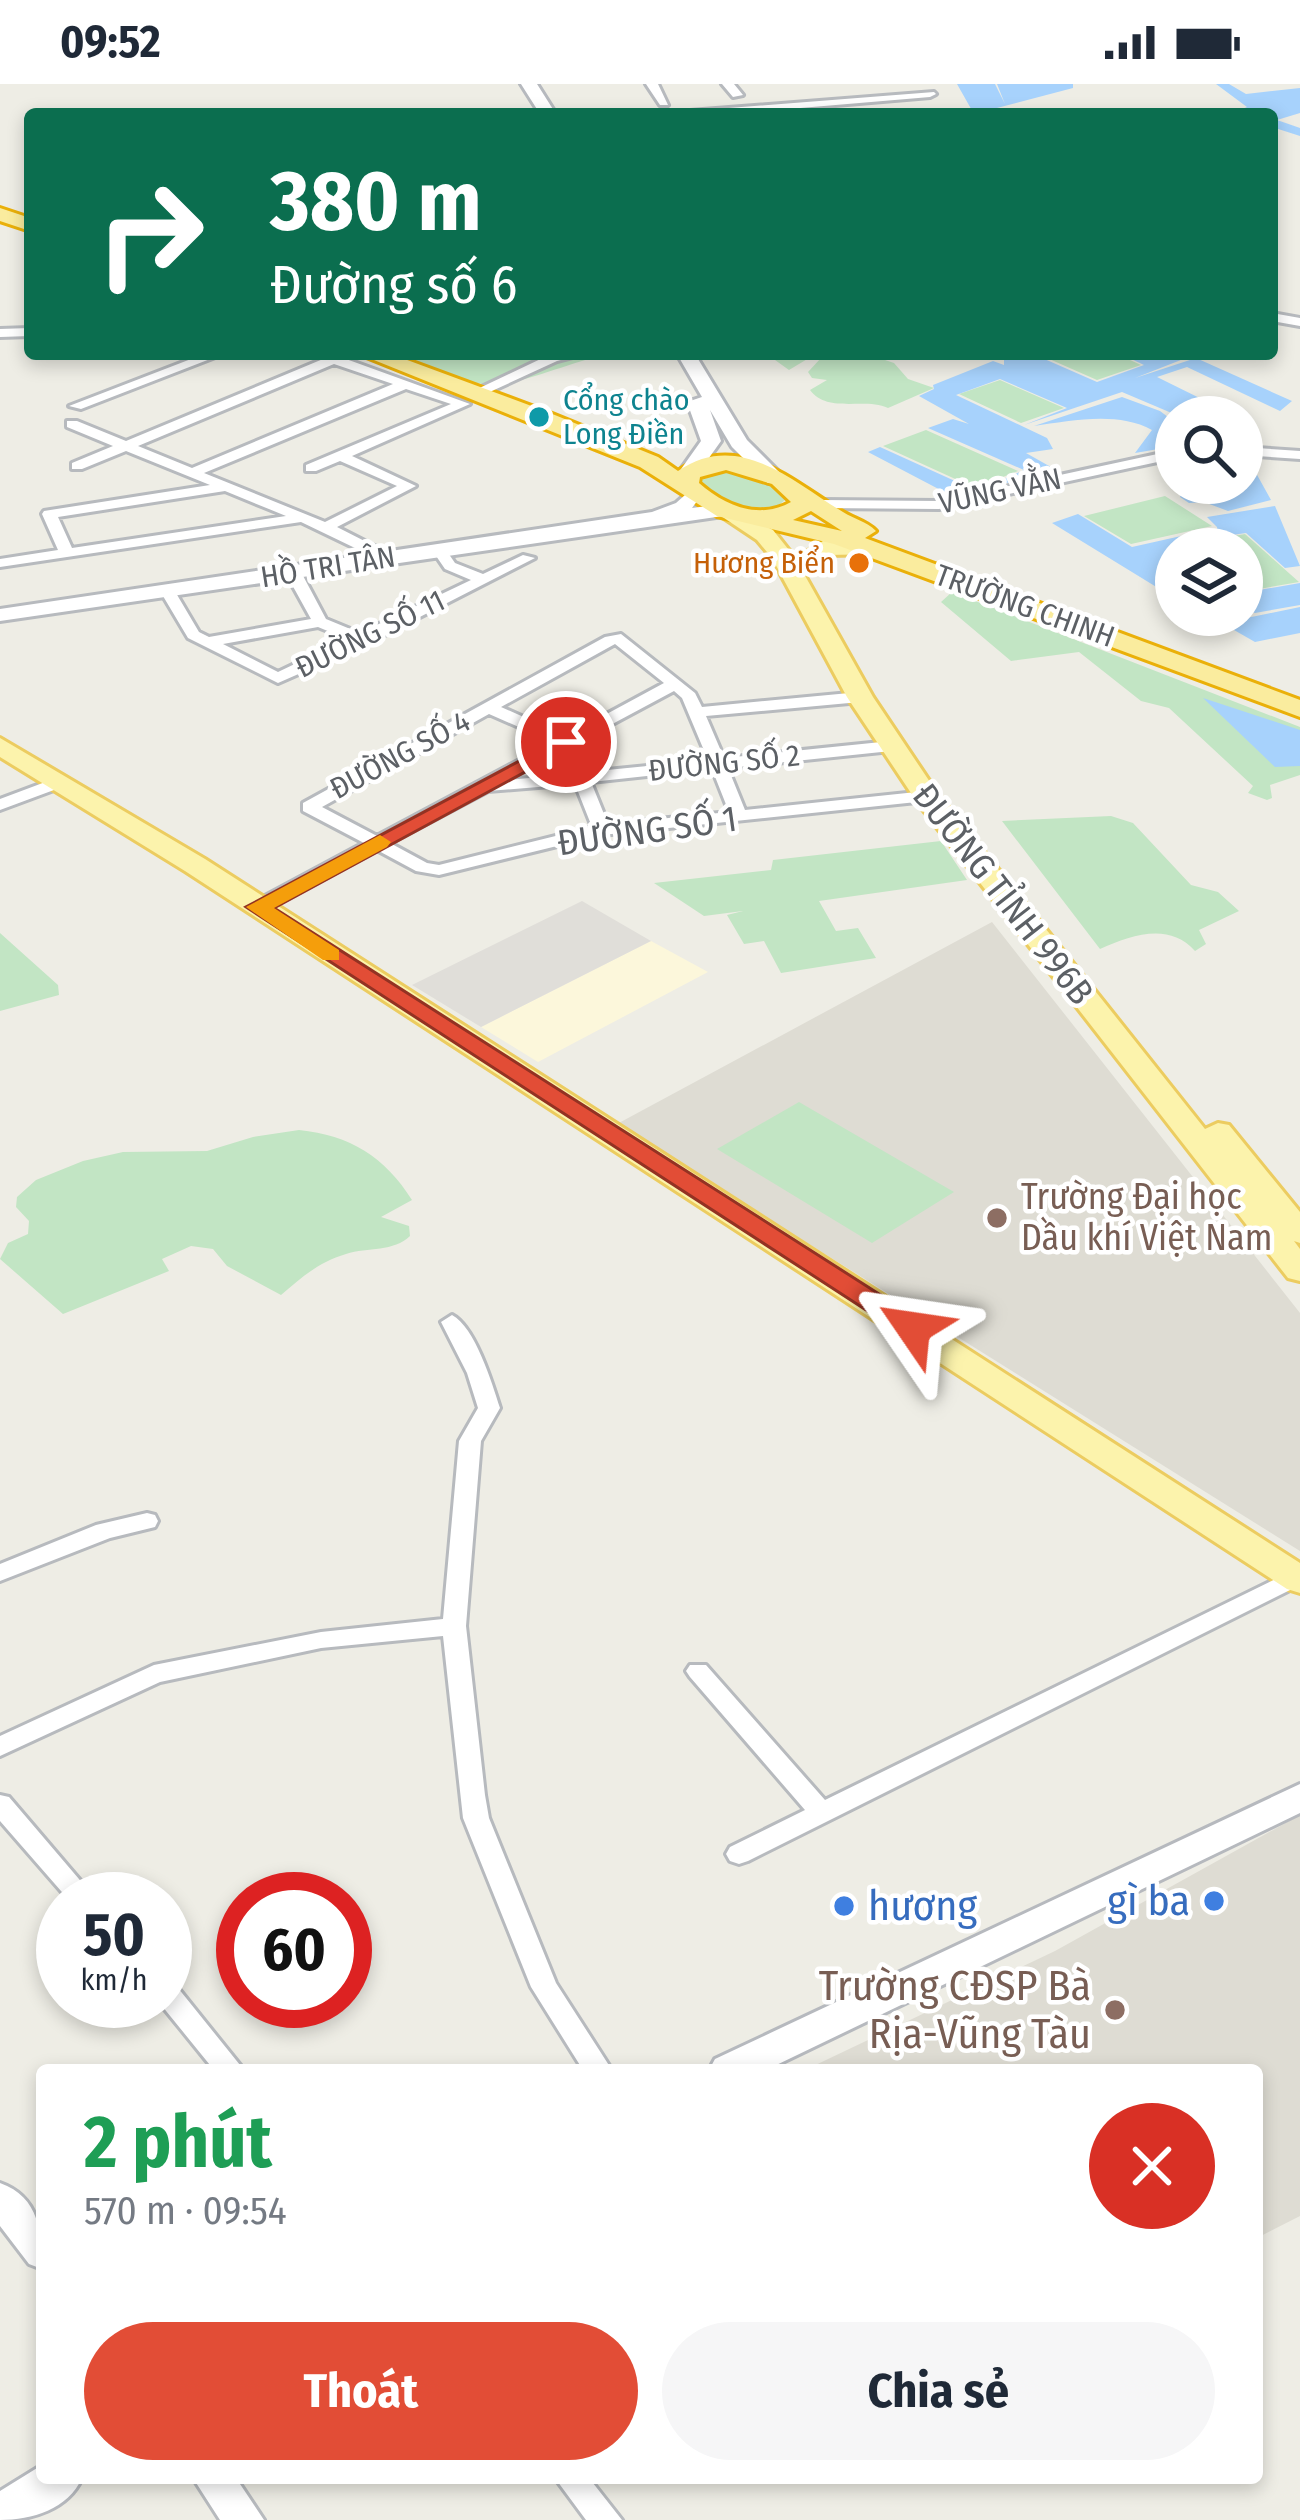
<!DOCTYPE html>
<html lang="vi">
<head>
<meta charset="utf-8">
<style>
  body { margin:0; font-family:"Fira Sans Condensed",sans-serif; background:#f6f6f7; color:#1f2937; height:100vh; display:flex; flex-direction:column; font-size:45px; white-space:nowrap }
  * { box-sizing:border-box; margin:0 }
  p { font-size:39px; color:#747a83 }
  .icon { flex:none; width:66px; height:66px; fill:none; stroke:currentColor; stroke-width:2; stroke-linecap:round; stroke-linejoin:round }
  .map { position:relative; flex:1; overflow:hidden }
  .drawer { position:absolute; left:36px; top:1980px; width:1227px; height:420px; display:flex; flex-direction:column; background:#fff; border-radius:12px; box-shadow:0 6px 18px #0003 }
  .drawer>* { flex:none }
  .guide { position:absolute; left:24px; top:24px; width:1254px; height:252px; border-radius:12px; box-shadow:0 6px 18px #0003; background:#0b6e4f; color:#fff; overflow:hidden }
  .buttons { position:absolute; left:1155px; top:312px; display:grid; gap:24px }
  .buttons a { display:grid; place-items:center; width:108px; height:108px; border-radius:50%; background:#fff; box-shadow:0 6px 18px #0003; font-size:60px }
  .speed { position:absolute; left:36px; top:1788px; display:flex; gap:24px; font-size:60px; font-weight:700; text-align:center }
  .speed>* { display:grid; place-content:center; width:156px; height:156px; border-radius:50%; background:#fff; box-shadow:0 6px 18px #0003; line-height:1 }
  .speed small { font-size:30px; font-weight:400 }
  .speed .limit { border:18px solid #d22; background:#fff; color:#111 }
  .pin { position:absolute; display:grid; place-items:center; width:102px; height:102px; color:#fff; margin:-51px; border:6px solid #fff; border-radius:50%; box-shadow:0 3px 12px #0007 }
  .me { position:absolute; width:132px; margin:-66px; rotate:302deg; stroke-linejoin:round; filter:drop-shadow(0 0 9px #0008) }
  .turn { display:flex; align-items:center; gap:42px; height:252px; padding:0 48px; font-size:54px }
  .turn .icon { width:156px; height:156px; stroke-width:2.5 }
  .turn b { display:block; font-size:84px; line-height:102px }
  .round { display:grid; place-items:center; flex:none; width:126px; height:126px; border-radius:63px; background:#f6f6f7 }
  .summary { display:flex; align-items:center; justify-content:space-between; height:204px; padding:0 48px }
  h1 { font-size:72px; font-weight:700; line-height:90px; color:#1e9e55 }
  .action { display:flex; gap:24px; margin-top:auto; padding:24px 48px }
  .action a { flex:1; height:138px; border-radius:72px; background:#e24d36; color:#fff; font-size:48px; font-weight:700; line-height:138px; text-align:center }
  .action a+a { background:#f6f6f7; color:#1f2937 }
  .status { display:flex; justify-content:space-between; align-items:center; height:84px; padding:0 60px; background:#fff; direction:ltr }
  .status svg { height:33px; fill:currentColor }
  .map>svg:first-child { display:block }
  .commercial { fill:#fcf7db }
  .industrial { fill:#e0ded9 }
  .education { fill:#dedcd3 }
  .green { fill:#c2e5c4 }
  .water { fill:#a7d2fc }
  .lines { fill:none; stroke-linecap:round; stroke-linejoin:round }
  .stream { stroke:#a7d2fc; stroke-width:3 }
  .minor-casing { stroke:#b7babe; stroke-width:6 }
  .tertiary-casing { stroke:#b7babe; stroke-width:6 }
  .secondary-casing { stroke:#b6b9be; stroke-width:6 }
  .primary-casing { stroke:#eccc60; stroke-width:6 }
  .trunk-casing { stroke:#eab009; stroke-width:6 }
  .minor { fill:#fff; fill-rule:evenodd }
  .tertiary { fill:#fff; fill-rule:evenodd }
  .secondary { fill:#fff; fill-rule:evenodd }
  .primary { fill:#fcf3ac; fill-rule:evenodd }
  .trunk { fill:#faec9e; fill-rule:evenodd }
  .route { fill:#e24d36; stroke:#933223; stroke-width:3 }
  .slow { fill:#f59e0b }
  .culture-dot { fill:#0f9aa8; stroke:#fff; stroke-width:4.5 }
  .food-dot { fill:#e8710a; stroke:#fff; stroke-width:4.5 }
  .education-dot { fill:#8d6e63; stroke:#fff; stroke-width:4.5 }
  .shop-dot { fill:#3f7fe0; stroke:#fff; stroke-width:4.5 }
  .labels { text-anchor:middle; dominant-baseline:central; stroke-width:9; stroke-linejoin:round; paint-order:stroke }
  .far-culture-label { font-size:30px; fill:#0d838f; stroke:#fff; text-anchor:start }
  .far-street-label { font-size:30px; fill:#5c6065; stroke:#fff }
  .far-food-label { font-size:30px; fill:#c56008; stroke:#fff; text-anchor:end }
  .street-label { font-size:36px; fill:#5c6065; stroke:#fff }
  .education-label { font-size:36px; fill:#785e54; stroke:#fff; text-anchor:start }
  .near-shop-label { font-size:42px; fill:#366cbe; stroke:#fff; text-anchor:end }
  .near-education-label { font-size:42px; fill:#785e54; stroke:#fff; text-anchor:end }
</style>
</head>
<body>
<div class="status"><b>09:52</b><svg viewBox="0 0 49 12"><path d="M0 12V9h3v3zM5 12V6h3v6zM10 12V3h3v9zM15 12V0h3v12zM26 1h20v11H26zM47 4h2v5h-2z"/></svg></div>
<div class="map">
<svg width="1300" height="2436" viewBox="0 0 1300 2436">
  <rect width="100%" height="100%" fill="#eeede5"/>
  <path class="commercial" d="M651 857 708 888 538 978 481 943Z"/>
  <path class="industrial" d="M582 817 651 857 481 943 412 901Z"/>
  <path class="education" d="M992 838 1300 1229V1467L617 1040Z
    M1300 1731V2132L1257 2154V1986H805L1055 1867Z"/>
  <path class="green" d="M400 270H613C572 275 521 304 482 300 456 297 425 279 400 270Z
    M784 270H867L894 279 908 295 934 304 888 324C864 313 828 330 810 306L827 296 812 294 808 288 821 274H809L789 286 775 276Z
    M1038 270H1117L1141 281 1097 296Z
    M1000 296 1064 324 1021 339 959 310Z
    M926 346 1018 387 975 404 883 362Z
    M723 384C745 388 776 395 785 416 758 442 722 417 696 402L698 392Z
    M1165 412 1212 442 1131 460 1084 432Z
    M1245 450 1299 498 1242 508V465H1194L1188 460Z
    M952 508 1300 643V691L1270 701 1272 714 1267 716 1248 709 1253 702 1169 624 1141 617 1079 568 1011 577 941 518Z
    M1111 732 1133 739 1191 801 1218 808 1239 827 1199 846 1206 860 1195 867C1169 838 1132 851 1100 865L1002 737Z
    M941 757 967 796 819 817 836 847 858 844 876 874 781 889 764 857 744 860 727 831 743 827 704 832 654 799 771 786 773 776Z
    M0 849 58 901 59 911 0 927Z
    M799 1018 954 1108 872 1159 717 1065Z
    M299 1046C350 1051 385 1073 412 1116L381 1133 409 1142 410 1152C394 1168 368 1163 346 1170 319 1178 302 1193 281 1211L227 1182 213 1165 191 1162 162 1175 169 1187 63 1230 0 1175 8 1159 28 1150 29 1137 16 1123 17 1113 36 1096 83 1077 123 1068 207 1067 253 1053Z"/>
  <path class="water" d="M957 0H995L1005 20 997 0H1073V4L974 30Z
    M1216 0H1229L1246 10 1300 4V29L1277 36 1300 44V52L1272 43V30H1231L1247 23Z
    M1004 270H1033L1097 298 1144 281 1121 270H1185L1191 272 1135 294 1196 274 1292 317 1280 327 1187 283 1157 293 1238 333H1181L1122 308 1024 341 1067 324 1000 295 956 311 1047 354 1053 365 1026 369 1058 387 985 404 1024 386 928 344 953 335 969 340 919 312 934 305 933 301 993 277 1004 281Z
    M1122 313 1160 327 1176 339V362L1135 369 1152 346C1117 327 1071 337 1034 342Z
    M880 363 977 407 950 411 868 368Z
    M1242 375 1251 380 1271 416 1228 427 1204 418 1189 419 1180 413 1187 399H1242Z
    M1275 422 1300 482 1285 484 1246 449 1218 453 1217 443 1207 433Z
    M1078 430 1132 463 1208 446 1213 453 1184 457 1190 465H1176V487L1169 484 1176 489V515L1052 439Z
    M1300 499V521L1255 529 1242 524V509Z
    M1300 523V549L1255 558 1227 542 1232 537Z
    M1203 614 1300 646V682L1275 683Z"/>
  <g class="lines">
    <path class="stream" d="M1242 362 1268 364"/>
    <defs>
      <path id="minor" d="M646 0H658L668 21H660Z
        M722 0H734L743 11 733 13Z
        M934 8 936 10 930 13 730 30H684L690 27Z
        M1272 229 1300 234V242L1272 237Z
        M30 244V252L0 253V245Z
        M204 270H223L81 325 69 322Z
        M324 270H353L346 275 470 320 352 372 416 402 337 443 392 471V477H382L301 438 0 483V475L58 466 42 430 44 427 210 401 126 367 82 385H72V379L113 362 67 343V337H77L126 357 323 275ZM334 280 393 300 192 384 138 362ZM406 305 451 320 306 381V387H316L340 377 397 402 325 438 204 389ZM225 407 286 432 72 464 58 433Z
        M584 270 557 277 481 312 469 309 549 271Z
        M1242 363 1300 367V375L1242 371Z
        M1176 366V374L939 425 821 424 814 420 821 416 939 417Z
        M434 463H444L455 479 483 490 523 471 535 474 369 559 278 599 188 554 160 507 173 504 199 548 209 553 311 535 285 488 293 483 301 488 326 535 360 549 471 496 445 485 432 466ZM318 543 347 555 278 588 223 560Z
        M621 550 695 609 702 623 860 608 868 613 860 618 706 632 724 674 891 657 899 662 891 667 728 684 745 726 926 707 934 712 926 717 602 751 439 791 416 787 377 766 264 827H252V819L364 759 303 727V719L605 553ZM615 560 664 599 566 652 501 623ZM674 607 682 614 708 676 587 688 575 660ZM489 630 553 658 377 752 322 723ZM562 667 571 690 507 696ZM712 685 729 728 608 740 591 698ZM575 700 592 743 439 781 427 779 390 759 488 707Z
        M56 694 64 699 62 703 0 726V715Z
        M452 1231C475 1243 492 1299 500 1324L481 1357 466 1542 485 1711 489 1734 556 1899 612 1986H583L531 1903 463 1734 443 1552 321 1564 160 1598 0 1672V1652L154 1581 321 1548 443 1535 459 1357 478 1324 467 1289 441 1238Z
        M147 1429 155 1431 158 1437 155 1443 110 1454 0 1497V1480L96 1441Z
        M1296 1485 1300 1486V1501L748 1777 739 1780 730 1777 726 1770 730 1763 805 1726 690 1593 686 1587 690 1581H706L825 1716Z
        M0 1711 9 1713 96 1815H68L0 1737Z
        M165 1896 174 1899 244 1986H214L158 1917H165Z
        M555 2394H589L622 2436H586Z"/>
      <path id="tertiary" d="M694 403 703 409 692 424 723 420 732 426 723 432 0 537V525L652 428 676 419Z
        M0 2099C40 2113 42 2150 42 2185L29 2180 0 2142Z
        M193 2394H236L264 2436H220Z"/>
      <path id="secondary" d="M521 0H537L556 30H540Z
        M677 270H695L747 356 782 391V399H768L732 363 710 326 721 357 696 392H682L679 388 701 357 687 318 702 313Z
        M1300 1700V1729L766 1986H709L715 1975Z
        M42 2381V2394H82C68 2425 32 2436 0 2436V2407Z"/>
      <path id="primary" d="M723 419 773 446 796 475 823 457 879 460V470L828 471 815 481H799L873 613 936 707 1205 1045 1218 1039 1229 1041 1300 1128V1159L1294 1157 1300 1165V1197L1288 1194 917 718 847 613 772 474 757 456 712 426Z
        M0 654 205 775 1300 1479V1509L1287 1505 185 787 0 673Z"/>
      <path id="trunk" d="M0 124 30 134V147L0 137Z
        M359 270H391L545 327 658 373 678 387C739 345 793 398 843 428 854 435 866 437 876 447L865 454 1300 616V633L834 460 717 432 640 383ZM726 386 772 400 791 418C759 436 725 422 699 399L700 393ZM811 427 842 447 793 436Z"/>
    </defs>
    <use href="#minor" class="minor-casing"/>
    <use href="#tertiary" class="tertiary-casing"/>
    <use href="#secondary" class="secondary-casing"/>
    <use href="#primary" class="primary-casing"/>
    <use href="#trunk" class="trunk-casing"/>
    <use href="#minor" class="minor"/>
    <use href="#tertiary" class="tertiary"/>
    <use href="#secondary" class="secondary"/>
    <use href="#primary" class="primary"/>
    <use href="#trunk" class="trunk"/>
  </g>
  <path class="route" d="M566 652 573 653V662L274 824 923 1238 927 1244 923 1250H903L246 823Z"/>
  <path class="slow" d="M380 751 391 758 387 763 274 824 339 866V876H323L246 823Z"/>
  <circle class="culture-dot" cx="539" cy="333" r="12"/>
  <circle class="food-dot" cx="859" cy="479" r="12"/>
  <g class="education-dot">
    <circle cx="997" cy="1134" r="12"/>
    <circle cx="1115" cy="1926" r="12"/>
  </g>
  <g class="shop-dot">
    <circle cx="1214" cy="1817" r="12"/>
    <circle cx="844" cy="1822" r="12"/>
  </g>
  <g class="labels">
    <g class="far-culture-label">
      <text x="563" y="316">Cổng chào<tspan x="563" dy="34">Long Điền</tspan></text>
    </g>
    <g class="far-street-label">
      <text transform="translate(1000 407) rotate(-12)">VŨNG VẰN</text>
      <text transform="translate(328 483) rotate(-9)">HỒ TRI TÂN</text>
      <text transform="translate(1025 522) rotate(20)">TRƯỜNG CHINH</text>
      <text transform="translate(370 550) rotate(-26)">ĐƯỜNG SỐ 11</text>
      <text transform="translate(400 671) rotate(-28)">ĐƯỜNG SỐ 4</text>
      <text transform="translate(724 679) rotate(-6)">ĐƯỜNG SỐ 2</text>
    </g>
    <g class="far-food-label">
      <text x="835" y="479">Hương Biển</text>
    </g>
    <g class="street-label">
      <text transform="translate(647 747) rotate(-8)">ĐƯỜNG SỐ 1</text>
      <text transform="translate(1003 810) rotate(52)">ĐƯỜNG TỈNH 996B</text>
    </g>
    <g class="education-label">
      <text x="1021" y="1113">Trường Đại học<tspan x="1021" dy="41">Dầu khí Việt Nam</tspan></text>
    </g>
    <g class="near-shop-label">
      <text x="1190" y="1817">gì ba</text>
      <text x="868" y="1822" text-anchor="start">hương</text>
    </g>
    <g class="near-education-label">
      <text x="1091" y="1902">Trường CĐSP Bà<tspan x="1091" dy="48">Rịa-Vũng Tàu</tspan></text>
    </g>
  </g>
</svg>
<div class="buttons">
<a><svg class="icon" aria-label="search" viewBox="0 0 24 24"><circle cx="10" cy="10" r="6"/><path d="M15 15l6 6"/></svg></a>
<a><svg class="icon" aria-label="layers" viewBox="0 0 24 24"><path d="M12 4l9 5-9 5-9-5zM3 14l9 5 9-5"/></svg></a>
</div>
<div class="speed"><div>50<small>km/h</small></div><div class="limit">60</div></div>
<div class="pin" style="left:566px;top:658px;background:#d93025"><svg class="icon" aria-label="arrive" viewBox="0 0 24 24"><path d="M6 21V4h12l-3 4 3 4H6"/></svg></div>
<svg class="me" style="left:913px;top:1244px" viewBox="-20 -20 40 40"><path d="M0-17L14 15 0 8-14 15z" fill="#e24d36" stroke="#fff" stroke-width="4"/></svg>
<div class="guide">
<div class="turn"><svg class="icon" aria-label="right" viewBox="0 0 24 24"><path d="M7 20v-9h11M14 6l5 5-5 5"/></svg><div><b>380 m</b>Đường số 6</div></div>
</div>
<section class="drawer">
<div class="summary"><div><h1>2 phút</h1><p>570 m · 09:54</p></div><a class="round" style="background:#d93025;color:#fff"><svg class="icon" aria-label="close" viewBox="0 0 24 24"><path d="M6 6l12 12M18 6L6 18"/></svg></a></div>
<div class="action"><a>Thoát</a><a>Chia sẻ</a></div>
</section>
</div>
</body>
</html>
